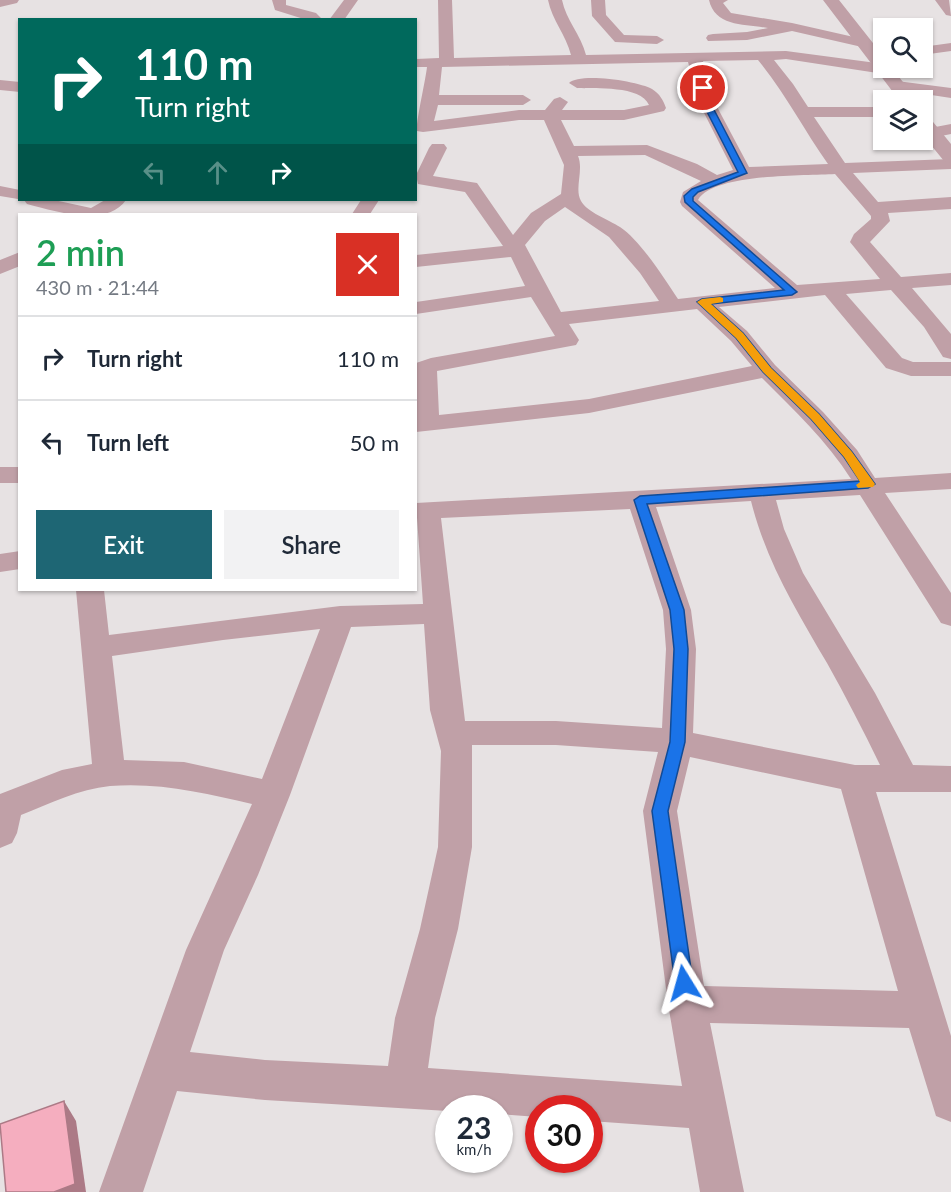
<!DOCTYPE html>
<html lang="en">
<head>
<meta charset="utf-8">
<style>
  body { margin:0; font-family:Lato,sans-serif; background:#f2f2f3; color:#1f2937; height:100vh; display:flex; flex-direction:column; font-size:22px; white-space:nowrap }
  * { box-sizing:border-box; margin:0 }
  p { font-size:20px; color:#747a83 }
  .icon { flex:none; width:33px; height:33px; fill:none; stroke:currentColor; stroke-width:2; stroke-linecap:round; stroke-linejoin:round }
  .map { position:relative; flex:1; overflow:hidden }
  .drawer { position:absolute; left:18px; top:213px; width:399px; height:378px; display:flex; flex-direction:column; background:#fff; border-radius:0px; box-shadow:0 2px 4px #0004 }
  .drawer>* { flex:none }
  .banner { position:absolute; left:18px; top:18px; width:399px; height:183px; border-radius:0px; box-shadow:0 2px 4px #0004; background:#00695c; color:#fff; overflow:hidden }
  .controls { position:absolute; left:873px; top:18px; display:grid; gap:12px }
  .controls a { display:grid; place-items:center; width:60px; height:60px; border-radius:0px; background:#fff; box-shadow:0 2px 4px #0004; font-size:30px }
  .speed { position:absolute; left:435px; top:1095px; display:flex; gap:12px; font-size:30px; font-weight:700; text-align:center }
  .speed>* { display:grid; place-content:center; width:78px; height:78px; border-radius:50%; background:#fff; box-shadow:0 2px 4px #0004; line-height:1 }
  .speed small { font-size:15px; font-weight:400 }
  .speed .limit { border:9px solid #d22; background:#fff; color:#111 }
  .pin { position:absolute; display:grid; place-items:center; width:51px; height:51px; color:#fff; margin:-26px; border:3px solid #fff; border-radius:50%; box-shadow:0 2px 6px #0007 }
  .me { position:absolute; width:66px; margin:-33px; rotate:352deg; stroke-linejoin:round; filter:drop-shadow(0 0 4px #0008) }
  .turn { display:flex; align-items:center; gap:21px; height:126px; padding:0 18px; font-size:27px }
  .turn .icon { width:78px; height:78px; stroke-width:2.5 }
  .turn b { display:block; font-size:42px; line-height:51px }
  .lanes { display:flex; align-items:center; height:57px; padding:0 18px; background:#0003; justify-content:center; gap:30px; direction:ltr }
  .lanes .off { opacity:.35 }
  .round { display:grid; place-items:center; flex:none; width:63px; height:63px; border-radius:0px; background:#f2f2f3 }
  .overview { display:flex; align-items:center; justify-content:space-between; height:102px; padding:0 18px }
  h1 { font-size:36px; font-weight:600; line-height:45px; color:#1e9e55 }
  .cta { display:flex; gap:12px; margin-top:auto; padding:12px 18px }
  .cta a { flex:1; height:69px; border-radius:0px; background:#1e6674; color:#fff; font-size:24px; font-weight:600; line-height:69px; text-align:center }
  .cta a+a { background:#f2f2f3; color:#1f2937 }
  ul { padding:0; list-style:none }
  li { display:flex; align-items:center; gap:18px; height:84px; padding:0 18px; border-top:2px solid #e0e1e3 }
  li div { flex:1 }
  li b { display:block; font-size:22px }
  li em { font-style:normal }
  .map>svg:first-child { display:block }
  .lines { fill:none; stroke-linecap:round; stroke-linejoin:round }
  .minor { fill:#c0a0a7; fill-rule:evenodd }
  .tertiary { fill:#c0a0a7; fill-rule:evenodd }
  .shaded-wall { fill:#ac7a86 }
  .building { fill:#f5aebf; stroke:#ac7a86; stroke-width:1.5 }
  .route { fill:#1a73e8; stroke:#114b97; stroke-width:1.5 }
  .slow { fill:#f59e0b }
</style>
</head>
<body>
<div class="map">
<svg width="951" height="1192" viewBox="0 0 951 1192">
  <rect width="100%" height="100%" fill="#e7e2e3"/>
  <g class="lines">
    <path class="minor" d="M0 0H19L17 3 0 7Z
      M272 0H286V5L316 13 323 20H307L275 10Z
      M344 0H358L344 20H329Z
      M438 0H452L454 58 571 55C566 35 552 20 548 0H562C566 20 581 35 586 55L786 51 884 64V68H890L889 72 884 74 786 59 774 60 793 84 808 107H884V117H814L845 163 951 159V169L853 173 878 202 951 197V209L888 213 890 221 870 242 901 277 951 273V285L912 288 951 334V359L943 357 924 327 891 290 846 294 902 358 913 362H951V376H911L886 368 825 295 719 307 747 331 775 365 823 412 857 450 875 478 951 473V489L885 493 951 593V626L941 623 860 495 776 500 784 529 803 573 875 693 913 765 951 766V792H876L951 1036V1122L936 1116 909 1028 710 1023 744 1192H700L689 1128 590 1121V1108H538V1117L500 1114V1108H448V1111L265 1100 177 1091 143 1192H99L186 950 252 804C206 793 158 782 110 786 79 789 49 804 21 815L17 833 12 843 0 848V794L62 770 92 764 76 590H104L109 635 340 606 423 604 416 503 851 479C827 441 794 410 762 378L589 413 416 432V363L431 358 555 336 531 297 416 314V302L525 286 511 257 416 267V255L503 246 465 192 418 184 416 175 429 148 432 144H444L447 148 433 176 477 183 513 235 531 213 561 194 564 165 544 120H519L423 132 417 131C415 126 426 78 427 67H416V59L439 58ZM758 60C785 93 804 130 828 164L749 167 715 103 703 61ZM688 62 699 103 733 170 717 175 697 164 647 145 574 146 561 120H624L664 111 666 108C663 100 660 94 652 89 639 81 579 72 569 83L577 88C596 89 640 85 649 105L624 110H562L568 102 560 97 554 99 545 110H519L434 121 438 105H523L531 100 523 95H439L442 67ZM645 155 701 181 683 192 680 202 682 206 775 288 678 299C664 278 640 240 620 227 609 220 587 212 581 201 574 189 584 170 578 156ZM835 174 871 216V219L854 234 850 242 880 279 797 285 698 200C714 173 805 176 835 174ZM565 207 609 237 640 273 659 301 561 312 525 245 545 221ZM697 309 731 341 752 366 589 399 439 415 437 371 576 345 579 340 569 324ZM751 501C766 561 796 610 827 663 846 697 863 730 880 765H855L693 733 696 649 691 610 656 507ZM630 509 663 610 666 649 662 728 556 721H465L441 518ZM424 624 430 710 441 751 438 847 420 929 395 1018 388 1066 265 1060 190 1052 224 950 258 875 290 795 351 627ZM320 629 262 779 184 762 124 760 112 656 223 640ZM472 745H556L658 752 643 811 668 1004 682 1086 428 1068 435 1018 458 929 472 847ZM690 757 841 789 898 991 704 986 677 811Z
      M591 0H605L606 15 624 35 657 36 664 40 657 44 615 42 592 16Z
      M709 0H728L723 3 731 13 792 23 867 40 869 43 862 47 792 31 747 40 708 41 706 38 708 35 713 34 747 32 768 28C745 24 715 27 709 0Z
      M935 0H949L951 16 946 15Z
      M951 43V51L922 55V47Z
      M0 80 20 82V92L0 90Z
      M897 81 951 88V98L892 89 889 86Z
      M951 124V134L931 138 923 133 925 129Z
      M0 186 20 190V200H54L91 208 105 200H126C107 228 54 211 27 204L24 200 0 196Z
      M361 200H379L370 214H352Z
      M20 252V266L0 274V260Z
      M0 467H20V483H0Z
      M20 551V569L0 572V554Z"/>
    <path class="tertiary" d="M823 0H839L884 57V68H892L917 100H899Z
      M922 115 929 117 951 144V163L944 161 922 134Z"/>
  </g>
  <path class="shaded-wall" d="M64 1101 76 1121 86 1192H54Z"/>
  <path class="building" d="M64 1101 75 1184 54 1192H6L0 1124Z"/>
  <path class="route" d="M703 86 706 88 711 104 747 173 698 192 693 197V201L797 292 792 295 711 304 743 333 771 368 819 414 852 452 875 484 868 488 647 504 684 610 688 649 685 742 668 811 693 983 690 989 684 992 677 989 675 983 652 811 670 742 674 649 670 610 634 500 640 496 860 481 844 457 811 419 763 372 736 338 697 302 702 299 784 290 685 202 684 196 692 189 738 172 703 104 699 88Z"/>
  <path class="slow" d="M720 297 723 298V302L711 304 743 333 771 368 819 414 852 452 875 484 873 487 858 488 856 485 860 482 844 457 811 419 763 372 736 338 697 302 702 299Z"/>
</svg>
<div class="controls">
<a><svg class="icon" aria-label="search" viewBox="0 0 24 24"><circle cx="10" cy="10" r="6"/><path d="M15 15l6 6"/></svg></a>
<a><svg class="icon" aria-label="layers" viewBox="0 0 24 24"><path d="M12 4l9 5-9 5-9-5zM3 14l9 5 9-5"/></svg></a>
</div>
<div class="speed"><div>23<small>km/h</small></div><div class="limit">30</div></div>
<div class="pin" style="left:703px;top:88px;background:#d93025"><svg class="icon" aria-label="arrive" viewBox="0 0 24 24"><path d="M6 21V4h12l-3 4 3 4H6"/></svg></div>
<svg class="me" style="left:684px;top:983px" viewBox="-20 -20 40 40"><path d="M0-17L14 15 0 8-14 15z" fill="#1a73e8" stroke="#fff" stroke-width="4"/></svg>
<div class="banner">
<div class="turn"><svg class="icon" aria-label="right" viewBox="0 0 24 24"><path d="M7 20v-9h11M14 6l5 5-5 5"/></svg><div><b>110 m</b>Turn right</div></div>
<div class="lanes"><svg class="icon off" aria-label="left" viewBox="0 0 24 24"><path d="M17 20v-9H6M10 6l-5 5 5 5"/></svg><svg class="icon off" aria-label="ahead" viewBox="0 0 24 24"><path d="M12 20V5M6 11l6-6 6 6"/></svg><svg class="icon" aria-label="right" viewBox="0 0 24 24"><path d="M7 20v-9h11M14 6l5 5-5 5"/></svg></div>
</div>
<section class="drawer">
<div class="overview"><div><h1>2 min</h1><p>430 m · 21:44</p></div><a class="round" style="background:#d93025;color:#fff"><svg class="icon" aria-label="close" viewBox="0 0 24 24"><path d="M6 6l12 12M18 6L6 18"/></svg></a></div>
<ul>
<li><svg class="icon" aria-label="right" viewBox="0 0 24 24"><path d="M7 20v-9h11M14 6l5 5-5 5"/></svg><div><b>Turn right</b></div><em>110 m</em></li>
<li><svg class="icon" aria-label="left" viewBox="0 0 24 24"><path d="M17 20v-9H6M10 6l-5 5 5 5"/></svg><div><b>Turn left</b></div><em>50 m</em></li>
</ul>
<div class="cta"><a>Exit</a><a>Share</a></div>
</section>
</div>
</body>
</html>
